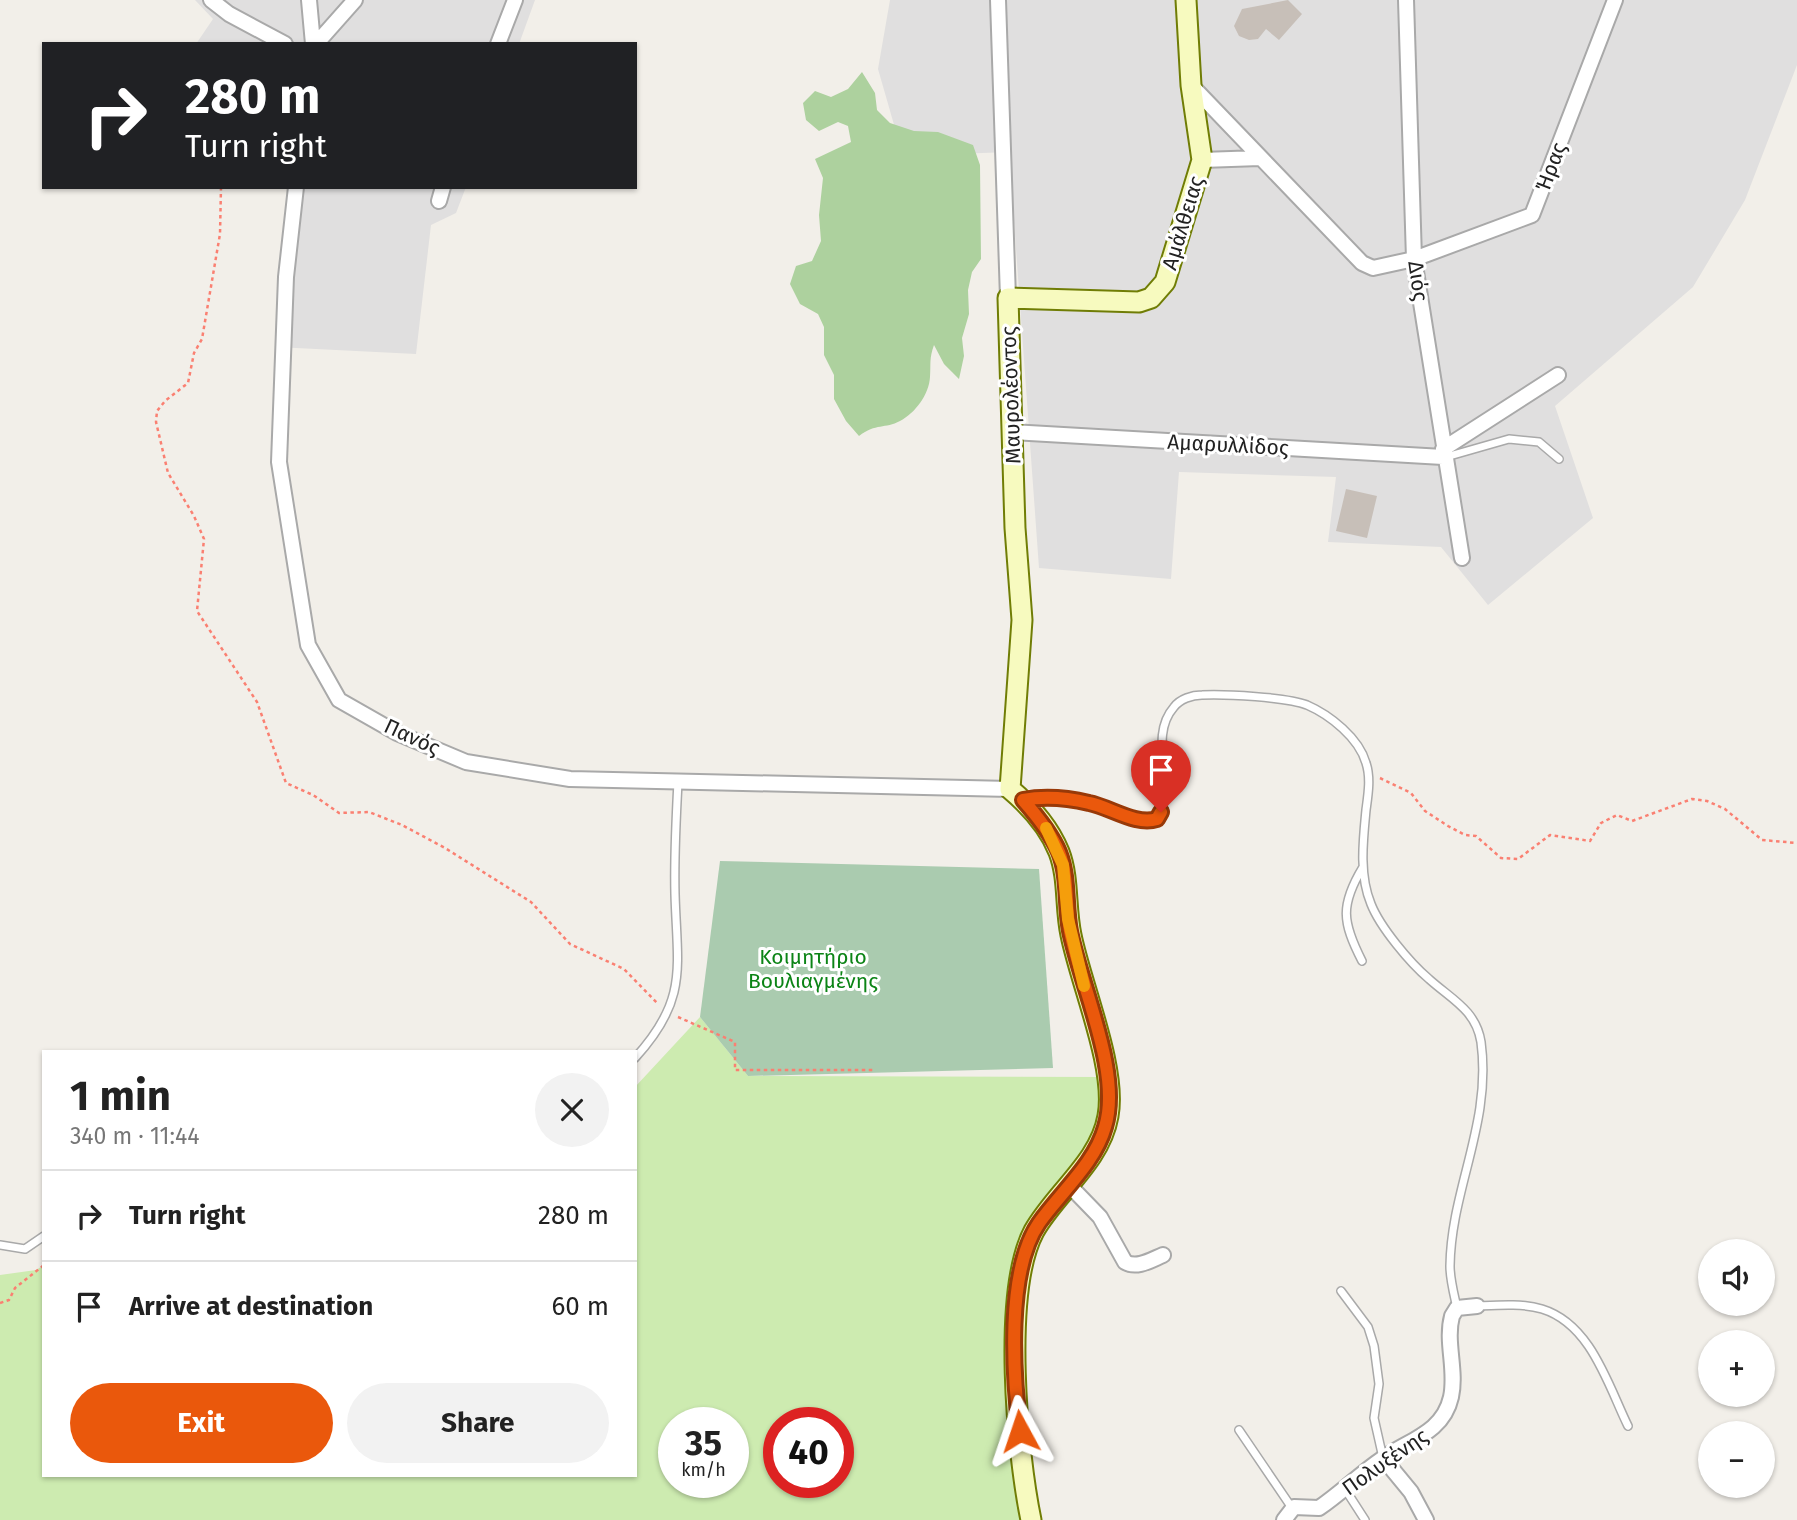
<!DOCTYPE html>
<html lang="en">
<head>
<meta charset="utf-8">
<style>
  body { margin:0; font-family:"Fira Sans",sans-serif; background:#f2f2f2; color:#222; height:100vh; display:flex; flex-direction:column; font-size:26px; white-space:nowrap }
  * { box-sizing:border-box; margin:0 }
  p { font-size:23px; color:#767676 }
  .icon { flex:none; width:38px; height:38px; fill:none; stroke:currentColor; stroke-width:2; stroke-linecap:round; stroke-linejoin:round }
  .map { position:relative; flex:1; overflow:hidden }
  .side { position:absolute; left:42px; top:1050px; width:595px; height:427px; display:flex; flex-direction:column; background:#fff; border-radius:0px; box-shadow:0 2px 5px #0004 }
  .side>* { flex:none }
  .banner { position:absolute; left:42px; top:42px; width:595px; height:147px; border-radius:0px; box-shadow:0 2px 5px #0004; background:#202124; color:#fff; overflow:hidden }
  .tools { position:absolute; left:1698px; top:1239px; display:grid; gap:14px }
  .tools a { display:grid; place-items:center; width:77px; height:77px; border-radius:50%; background:#fff; box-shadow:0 2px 5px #0004; font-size:35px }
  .speed { position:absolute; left:658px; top:1407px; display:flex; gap:14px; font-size:35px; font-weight:700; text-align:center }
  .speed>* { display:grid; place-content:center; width:91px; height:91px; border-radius:50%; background:#fff; box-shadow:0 2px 5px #0004; line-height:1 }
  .speed small { font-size:18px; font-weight:400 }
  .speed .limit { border:10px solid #d22; background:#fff; color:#111 }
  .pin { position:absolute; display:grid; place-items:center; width:60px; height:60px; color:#fff; margin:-72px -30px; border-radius:50% 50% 50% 0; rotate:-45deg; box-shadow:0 0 7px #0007 }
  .pin .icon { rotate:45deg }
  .me { position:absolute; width:77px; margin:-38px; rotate:355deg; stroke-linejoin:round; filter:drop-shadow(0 0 5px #0008) }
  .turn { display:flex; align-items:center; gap:24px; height:147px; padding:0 28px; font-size:32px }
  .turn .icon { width:91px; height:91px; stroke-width:2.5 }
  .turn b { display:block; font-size:49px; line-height:60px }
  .round { display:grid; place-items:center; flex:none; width:74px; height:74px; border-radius:37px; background:#f2f2f2 }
  .summary { display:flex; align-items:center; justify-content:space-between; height:119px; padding:0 28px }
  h1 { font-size:42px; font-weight:700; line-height:52px }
  .primary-button { display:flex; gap:14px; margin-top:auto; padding:14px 28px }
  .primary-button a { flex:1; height:80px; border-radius:42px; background:#ea580c; color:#fff; font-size:28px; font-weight:700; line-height:80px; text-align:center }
  .primary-button a+a { background:#f2f2f2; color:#222 }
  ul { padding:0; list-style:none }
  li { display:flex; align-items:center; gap:21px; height:91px; padding:0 28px; border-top:2px solid #e0e0e0 }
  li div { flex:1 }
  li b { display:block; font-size:26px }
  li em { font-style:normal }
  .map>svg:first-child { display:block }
  .residential { fill:#e0dfdf }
  .grass { fill:#cdebb0; fill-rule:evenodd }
  .forest { fill:#add19e }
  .cemetery { fill:#aacbaf }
  .building { fill:#c7bfb8 }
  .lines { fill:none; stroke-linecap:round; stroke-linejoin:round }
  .lane-casing { stroke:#a9a9a9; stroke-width:10 }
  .street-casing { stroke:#a9a9a9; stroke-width:18 }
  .secondary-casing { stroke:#707d05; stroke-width:23 }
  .path { stroke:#fa8072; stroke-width:2.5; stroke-dasharray:3.5 3.5; stroke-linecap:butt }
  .lane { stroke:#fff; stroke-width:7 }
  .street { stroke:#fff; stroke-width:14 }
  .secondary { stroke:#f7fabf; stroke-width:19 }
  .route-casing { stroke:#983908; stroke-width:18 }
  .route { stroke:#ea580c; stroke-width:12 }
  .slow { stroke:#f59e0b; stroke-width:12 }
  .labels { text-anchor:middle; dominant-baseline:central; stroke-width:6; stroke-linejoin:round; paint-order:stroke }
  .street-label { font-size:21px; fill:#222; stroke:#fff }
  .park-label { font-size:21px; fill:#0c8416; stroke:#fff }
</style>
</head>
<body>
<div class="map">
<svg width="1797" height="1520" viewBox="0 0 1797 1520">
  <rect width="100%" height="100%" fill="#f2efe9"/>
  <path class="residential" d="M195 0H535L519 44H196L213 19Z
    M890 0H1797V65L1745 200 1693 287 1555 406 1593 518 1488 605 1441 547 1328 542 1336 477 1179 472 1171 579 1039 568 1009 152 903 156 878 69Z
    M290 187H466L456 213 431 225 416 354 276 347 281 253Z"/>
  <path class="grass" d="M700 1017 748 1076 1102 1077 1098 1133 1012 1291 1035 1520H0V1275L36 1270 44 1265V1475H635V1087ZM674 1423H733V1482H674ZM779 1423H838V1482H779Z"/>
  <path class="forest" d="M862 72 875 93 877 110 890 123 914 131 938 132 973 145 980 165 981 259 972 272 968 290 969 314 962 338 964 356 959 379 944 364 934 345C929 359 931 363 930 377 929 395 915 413 900 421 885 429 876 423 859 436L846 421 834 399V375L824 355V327L818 314 800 304 790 284 796 266 812 261 821 241 819 215 823 178 815 159 851 142 848 126 838 122 819 131 806 120 803 103 815 91 831 97 848 89Z"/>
  <path class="cemetery" d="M720 861 1039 869 1053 1068 748 1076 700 1017Z"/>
  <path class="building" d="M1288 0 1302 14 1279 40 1266 29 1258 39 1249 40 1239 36 1234 26 1242 9Z
    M1346 489 1377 496 1367 538 1336 531Z"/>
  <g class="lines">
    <defs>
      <path id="lane" d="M1446 457 1509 439 1539 442 1559 459
        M1027 799C1047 796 1069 798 1088 802 1109 807 1136 826 1157 819 1179 787 1146 739 1174 707 1180 699 1192 695 1202 695 1225 694 1287 697 1307 705 1330 715 1359 738 1366 763 1371 778 1368 795 1366 810 1363 841 1359 875 1371 904 1380 927 1410 963 1429 979 1451 999 1476 1010 1481 1042 1492 1123 1451 1189 1450 1266 1450 1280 1454 1294 1457 1308
        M1362 961C1342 922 1340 905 1363 867
        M635 1058C689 999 677 967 675 894 674 856 676 819 678 782
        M0 1245 25 1249 44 1236
        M1341 1291 1368 1327 1374 1346 1379 1384 1374 1418 1383 1458
        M1477 1306C1498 1305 1522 1303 1542 1309 1591 1324 1608 1385 1628 1426
        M1239 1430 1292 1508
        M1345 1489 1365 1520"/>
      <path id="street" d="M211 0 229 14 285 44
        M309 0 313 44
        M998 0 1008 298
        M1406 0 1414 259 1462 558
        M316 44 355 0
        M498 44 515 0
        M1191 85 1362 263 1373 268 1414 259 1532 215 1615 0
        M1202 160 1260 158
        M296 187 286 277 279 462 308 645 339 700 397 733 466 762 570 779 1010 789
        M439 201 443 187
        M1012 432 1443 457
        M1443 449 1558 375
        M1069 1185 1100 1217 1125 1262C1137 1269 1151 1260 1163 1255
        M1383 1458 1411 1492 1426 1520
        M1284 1520 1294 1507 1319 1508C1341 1493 1360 1474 1382 1459 1409 1440 1443 1433 1451 1397 1457 1370 1445 1342 1452 1316L1457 1308 1477 1306"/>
      <path id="secondary" d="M1031 1520C1017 1453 1002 1291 1034 1231 1056 1192 1100 1162 1108 1116 1117 1068 1081 985 1071 935 1065 907 1069 878 1059 852 1049 827 1030 806 1010 789L1022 620 1015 528 1008 298 1139 302 1151 298 1165 282 1202 160 1191 85 1186 0"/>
    </defs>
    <use href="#lane" class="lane-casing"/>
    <use href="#street" class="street-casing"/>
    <use href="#secondary" class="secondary-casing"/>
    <path class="path" d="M221 187 220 234 202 339 194 353 188 383 165 401 157 411 156 422 168 473 194 516 204 539 197 611 257 702 286 783 313 795 339 813 369 812 402 825 445 848 531 902 570 944 624 969 658 1004
      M1380 778 1411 793 1425 811 1448 826 1465 835 1476 836 1501 858 1518 859 1550 835 1590 841 1601 823 1617 815 1632 821 1692 799 1707 801 1725 809 1762 840 1797 843
      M678 1017 735 1042V1070H875
      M0 1303 9 1300 15 1288 44 1265"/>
    <use href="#lane" class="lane"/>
    <use href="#street" class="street"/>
    <use href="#secondary" class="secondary"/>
  </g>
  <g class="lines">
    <defs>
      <path id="route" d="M1020 1431C1013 1374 1006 1271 1039 1223 1061 1192 1095 1163 1105 1127 1122 1073 1081 987 1070 931 1065 905 1069 877 1059 852 1051 833 1037 816 1023 800 1044 796 1068 798 1089 803 1110 807 1136 826 1157 819L1161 812"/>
    </defs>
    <use href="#route" class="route-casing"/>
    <use href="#route" class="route"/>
    <path class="slow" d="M1046 828 1063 865 1068 919 1084 986"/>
  </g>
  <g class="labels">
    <g class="street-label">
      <text transform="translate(1551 167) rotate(-69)">Ήρας</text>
      <text transform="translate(1183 223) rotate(-73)">Αμάλθειας</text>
      <text transform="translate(1418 281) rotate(82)">Διός</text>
      <text transform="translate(1011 395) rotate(-92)">Μαυρολέοντος</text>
      <text transform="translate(1228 445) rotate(3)">Αμαρυλλίδος</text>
      <text transform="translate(412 737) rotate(25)">Πανός</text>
      <text transform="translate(1385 1462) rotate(-35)">Πολυξένης</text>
    </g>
    <g class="park-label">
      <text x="813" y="957">Κοιμητήριο<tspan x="813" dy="24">Βουλιαγμένης</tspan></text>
    </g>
  </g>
</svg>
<div class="tools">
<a><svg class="icon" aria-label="sound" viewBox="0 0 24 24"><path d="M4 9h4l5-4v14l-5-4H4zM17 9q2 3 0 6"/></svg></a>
<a>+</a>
<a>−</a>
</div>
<div class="speed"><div>35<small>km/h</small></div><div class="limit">40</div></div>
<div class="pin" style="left:1161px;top:812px;background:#d93025"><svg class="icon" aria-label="arrive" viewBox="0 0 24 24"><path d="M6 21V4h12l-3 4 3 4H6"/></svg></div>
<svg class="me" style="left:1020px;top:1431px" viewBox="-20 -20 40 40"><path d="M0-17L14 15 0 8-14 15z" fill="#ea580c" stroke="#fff" stroke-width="4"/></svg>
<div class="banner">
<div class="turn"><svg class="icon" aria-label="right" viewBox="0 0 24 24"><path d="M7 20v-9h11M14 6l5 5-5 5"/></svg><div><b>280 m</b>Turn right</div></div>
</div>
<section class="side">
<div class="summary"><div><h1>1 min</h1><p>340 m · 11:44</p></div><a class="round"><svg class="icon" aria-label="close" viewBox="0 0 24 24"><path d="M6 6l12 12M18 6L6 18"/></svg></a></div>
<ul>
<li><svg class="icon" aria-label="right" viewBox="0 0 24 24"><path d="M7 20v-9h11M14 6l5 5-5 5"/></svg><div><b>Turn right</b></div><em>280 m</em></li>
<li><svg class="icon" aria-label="arrive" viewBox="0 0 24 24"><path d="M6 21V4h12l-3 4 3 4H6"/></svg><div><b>Arrive at destination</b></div><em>60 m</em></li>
</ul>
<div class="primary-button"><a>Exit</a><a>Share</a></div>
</section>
</div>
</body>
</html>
